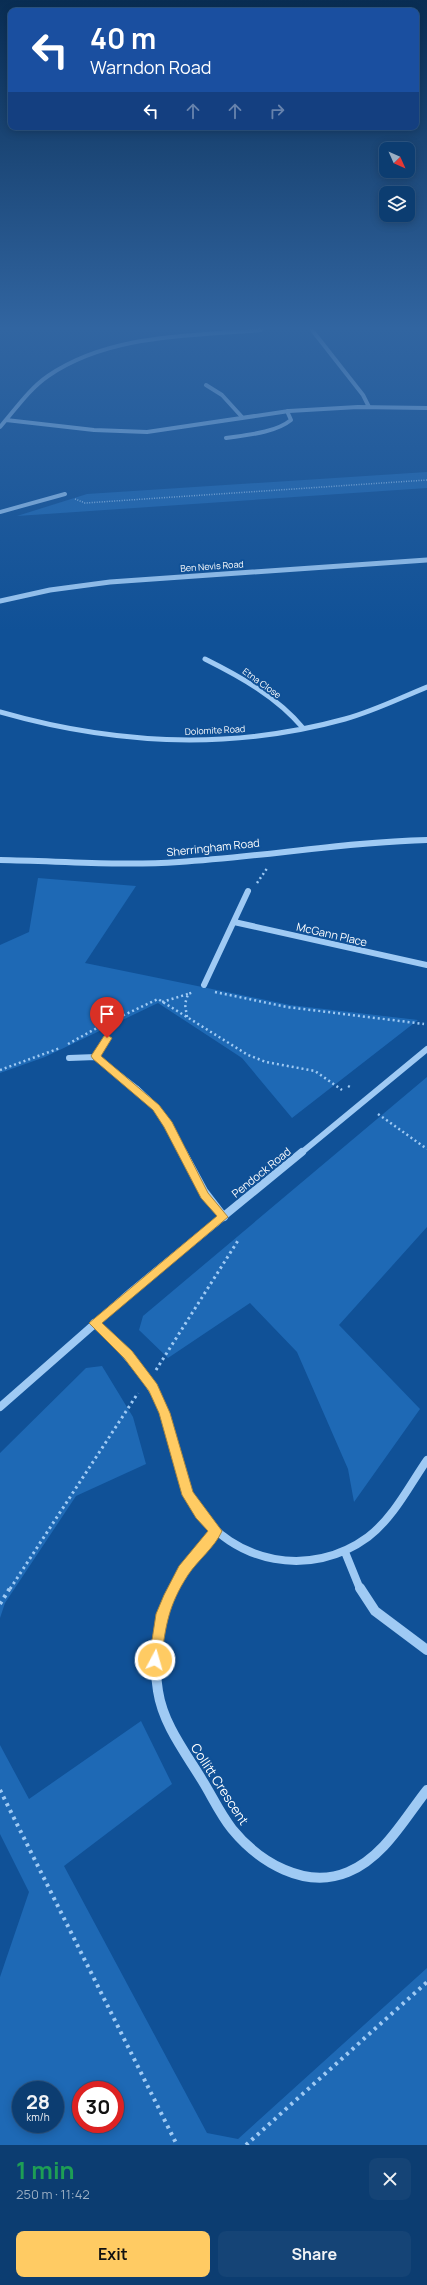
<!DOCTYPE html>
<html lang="en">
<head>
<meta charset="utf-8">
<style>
  body { margin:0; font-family:Manrope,sans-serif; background:#154476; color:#f1f3f6; height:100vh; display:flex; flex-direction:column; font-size:15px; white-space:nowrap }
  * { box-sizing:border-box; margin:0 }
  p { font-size:13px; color:#9aaec3 }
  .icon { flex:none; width:22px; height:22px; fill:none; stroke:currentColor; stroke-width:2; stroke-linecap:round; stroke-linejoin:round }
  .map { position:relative; height:2145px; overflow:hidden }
  .panel { display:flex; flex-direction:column; background:#0c3d71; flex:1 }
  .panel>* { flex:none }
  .top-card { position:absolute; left:8px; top:8px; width:411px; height:122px; border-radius:8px; box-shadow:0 2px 10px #0003,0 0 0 1px #2c5684; background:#1a4fa0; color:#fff; overflow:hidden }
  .needle { width:26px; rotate:135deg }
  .controls { position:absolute; left:379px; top:142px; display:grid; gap:8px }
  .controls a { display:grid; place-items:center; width:36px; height:36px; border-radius:8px; background:#0c3d71; box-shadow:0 2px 10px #0003,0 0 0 1px #2c5684; font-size:20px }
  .speed { position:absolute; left:12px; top:2081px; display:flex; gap:8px; font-size:20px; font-weight:700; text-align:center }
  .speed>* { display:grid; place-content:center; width:52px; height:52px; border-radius:50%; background:#0c3d71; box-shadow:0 2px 10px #0003,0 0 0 1px #2c5684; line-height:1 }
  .speed small { font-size:10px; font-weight:400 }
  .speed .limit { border:6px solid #d22; background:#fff; color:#111 }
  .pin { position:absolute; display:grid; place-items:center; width:34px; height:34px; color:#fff; margin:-41px -17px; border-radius:50% 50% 50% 0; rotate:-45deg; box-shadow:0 0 4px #0007 }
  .pin .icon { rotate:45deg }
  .me { position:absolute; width:44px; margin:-22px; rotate:6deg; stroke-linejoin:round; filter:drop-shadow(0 0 3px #0008) }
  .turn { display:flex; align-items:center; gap:14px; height:84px; padding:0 16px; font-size:18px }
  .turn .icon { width:52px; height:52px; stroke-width:2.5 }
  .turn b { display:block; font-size:28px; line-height:34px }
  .lanes { display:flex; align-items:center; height:38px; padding:0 16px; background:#0003; justify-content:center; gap:20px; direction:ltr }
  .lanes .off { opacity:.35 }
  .round { display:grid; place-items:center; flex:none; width:42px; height:42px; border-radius:8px; background:#154476 }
  .overview { display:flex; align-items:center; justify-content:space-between; height:68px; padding:0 16px }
  h1 { font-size:24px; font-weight:700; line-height:30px; color:#1e9e55 }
  .primary-button { display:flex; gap:8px; margin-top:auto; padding:8px 16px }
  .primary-button a { flex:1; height:46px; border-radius:8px; background:#ffcb63; color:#111; font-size:16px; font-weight:700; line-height:46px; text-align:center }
  .primary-button a+a { background:#154476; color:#f1f3f6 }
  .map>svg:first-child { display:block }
  .green { fill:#1e69b5; fill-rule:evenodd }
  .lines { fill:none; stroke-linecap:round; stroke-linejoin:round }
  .path-far3 { stroke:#9fcaf4; stroke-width:1.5; stroke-dasharray:1 1.5; stroke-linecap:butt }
  .path-far2 { stroke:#9fcaf4; stroke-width:2.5; stroke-dasharray:2 3; stroke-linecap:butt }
  .path-far1 { stroke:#9fcaf4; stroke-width:3; stroke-dasharray:2.5 3.5; stroke-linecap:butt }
  .path { stroke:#9fcaf4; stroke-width:4; stroke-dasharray:3 4.5; stroke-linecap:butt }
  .minor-far4 { stroke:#9fcaf4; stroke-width:4 }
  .minor-far3 { stroke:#9fcaf4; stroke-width:5 }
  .minor-far2 { stroke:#9fcaf4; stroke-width:6 }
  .minor-far1 { stroke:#9fcaf4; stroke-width:8 }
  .minor { stroke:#9fcaf4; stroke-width:10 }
  .route { fill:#ffcb63; stroke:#a68440 }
  .labels { text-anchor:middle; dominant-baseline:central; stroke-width:4; stroke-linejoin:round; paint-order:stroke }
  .far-street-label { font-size:9px; fill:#fff; stroke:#105197 }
  .street-label { font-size:11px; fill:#fff; stroke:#105197 }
  .near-street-label { font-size:13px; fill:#fff; stroke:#105197 }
</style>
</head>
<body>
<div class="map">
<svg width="427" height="2145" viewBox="0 0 427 2145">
  <rect width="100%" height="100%" fill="#105197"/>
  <path class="green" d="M427 472V488L17 516 87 494Z
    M38 878 136 886 85 963 290 1005 418 1020 292 1118 242 1058 158 1003 45 1057 0 1073V945L29 932Z
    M427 1077V1227L339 1325 420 1409 354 1502 348 1469 297 1352 250 1303 168 1358 139 1330 143 1316Z
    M102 1366 133 1417 146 1464 76 1496 5 1603 0 1618V1453L86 1368Z
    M141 1721 172 1784 64 1866 207 2133 238 2139 427 1968V2145H0V1977L29 1892 0 1834V1745L29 1799ZM21 2090H55V2124H21ZM81 2090H115V2124H81Z"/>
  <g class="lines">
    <path class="path-far3" d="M75 499 85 503 427 480"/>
    <path class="path-far2" d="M257 883 268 867
      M215 992 287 1007 424 1024
      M162 1002 188 994
      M187 1017 185 1004 188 994 194 992
      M105 1024 158 999 248 1055 266 1062 315 1071 342 1090
      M68 1044 97 1028
      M0 1070 60 1048
      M348 1086 352 1088
      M378 1114 427 1149"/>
    <path class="path-far1" d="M156 1370 239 1239
      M10 1589 138 1393"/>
    <path class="path" d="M0 1604 10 1588
      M0 1790 177 2145
      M246 2145 427 1982"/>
    <path class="minor-far4" d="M312 330 363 395 369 407
      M206 385 222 395 242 417
      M6 420 94 430 147 432 289 411 358 407 427 408
      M0 427C15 410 29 389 48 376 109 334 190 336 261 330
      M226 438C246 435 275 433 291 420L287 411
      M0 512 65 494"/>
    <path class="minor-far3" d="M0 601 50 590 110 582 427 560
      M205 659C241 677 277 697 303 728
      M0 712C115 745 229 751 345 719 374 711 400 698 427 687"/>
    <path class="minor-far2" d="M0 860C60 861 120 866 179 862 262 857 344 842 427 840
      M234 922 427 965
      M204 985 248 891
      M96 1057 107 1038
      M69 1058 96 1057 136 1088 151 1102 167 1121 184 1153
      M301 1153 427 1049"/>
    <path class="minor-far1" d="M183 1152 204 1191 224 1217
      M94 1323C126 1353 155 1382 168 1424 176 1451 178 1481 194 1505 233 1564 311 1579 368 1537 394 1517 409 1486 427 1460
      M0 1407 131 1292 302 1152
      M345 1552 360 1589
      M174 1589 192 1560 216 1531"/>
    <path class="minor" d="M174 1588C158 1620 152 1656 158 1691 163 1724 185 1752 202 1780 212 1796 220 1814 232 1829 259 1862 305 1890 348 1872 384 1857 404 1819 427 1790
      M360 1588 375 1611 427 1650"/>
  </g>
  <linearGradient id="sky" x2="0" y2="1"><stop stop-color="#092d53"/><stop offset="0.52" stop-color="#3165a1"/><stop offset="1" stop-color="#3165a1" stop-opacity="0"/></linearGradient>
  <rect width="427" height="631" fill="url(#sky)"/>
  <path class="route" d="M107 1035 112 1038 101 1056 159 1105 172 1122 208 1193 228 1217 102 1323 132 1351 157 1384 170 1413 193 1492 222 1531C215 1547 198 1560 188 1575 168 1606 166 1625 161 1660L159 1665 155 1666 150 1665 149 1660 156 1614 164 1595 179 1566 208 1531 196 1518 182 1495 159 1413 149 1391 124 1358 89 1323 217 1216 201 1198 164 1127 153 1110 93 1059 91 1056 104 1036Z"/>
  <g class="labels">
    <g class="far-street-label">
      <text transform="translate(212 566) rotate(-4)">Ben Nevis Road</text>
      <text transform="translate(262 683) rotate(36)">Etna Close</text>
      <text transform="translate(215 730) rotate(-3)">Dolomite Road</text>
    </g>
    <g class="street-label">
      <text transform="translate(213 847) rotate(-6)">Sherringham Road</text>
      <text transform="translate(332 934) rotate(13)">McGann Place</text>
      <text transform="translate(261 1172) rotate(-39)">Pendock Road</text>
    </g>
    <g class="near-street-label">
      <text transform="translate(220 1784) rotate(57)">Collitt Crescent</text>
    </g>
  </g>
</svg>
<div class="controls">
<a><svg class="needle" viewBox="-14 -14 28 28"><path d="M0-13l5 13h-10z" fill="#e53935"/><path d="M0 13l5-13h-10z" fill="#9aaec3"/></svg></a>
<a><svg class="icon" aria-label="layers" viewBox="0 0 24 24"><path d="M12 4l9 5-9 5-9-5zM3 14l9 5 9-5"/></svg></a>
</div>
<div class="speed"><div>28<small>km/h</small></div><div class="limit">30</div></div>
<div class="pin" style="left:107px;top:1038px;background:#d93025"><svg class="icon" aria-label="arrive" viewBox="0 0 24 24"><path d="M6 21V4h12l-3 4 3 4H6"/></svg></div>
<svg class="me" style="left:155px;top:1660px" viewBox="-20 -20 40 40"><circle r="17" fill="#ffcb63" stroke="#fff" stroke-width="3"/><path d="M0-11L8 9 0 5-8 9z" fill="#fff"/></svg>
<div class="top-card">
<div class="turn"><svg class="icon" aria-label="left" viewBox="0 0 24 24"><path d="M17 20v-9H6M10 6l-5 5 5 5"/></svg><div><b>40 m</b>Warndon Road</div></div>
<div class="lanes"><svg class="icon" aria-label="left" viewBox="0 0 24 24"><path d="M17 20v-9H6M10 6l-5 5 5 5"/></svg><svg class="icon off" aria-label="ahead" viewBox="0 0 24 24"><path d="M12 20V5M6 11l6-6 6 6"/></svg><svg class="icon off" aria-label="ahead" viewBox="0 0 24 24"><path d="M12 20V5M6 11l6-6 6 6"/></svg><svg class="icon off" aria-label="right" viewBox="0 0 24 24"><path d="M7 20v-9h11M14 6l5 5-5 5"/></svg></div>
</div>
</div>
<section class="panel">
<div class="overview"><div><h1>1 min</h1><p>250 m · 11:42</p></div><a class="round"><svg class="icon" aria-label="close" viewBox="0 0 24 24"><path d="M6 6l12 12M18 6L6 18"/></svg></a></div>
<div class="primary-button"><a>Exit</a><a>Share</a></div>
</section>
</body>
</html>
